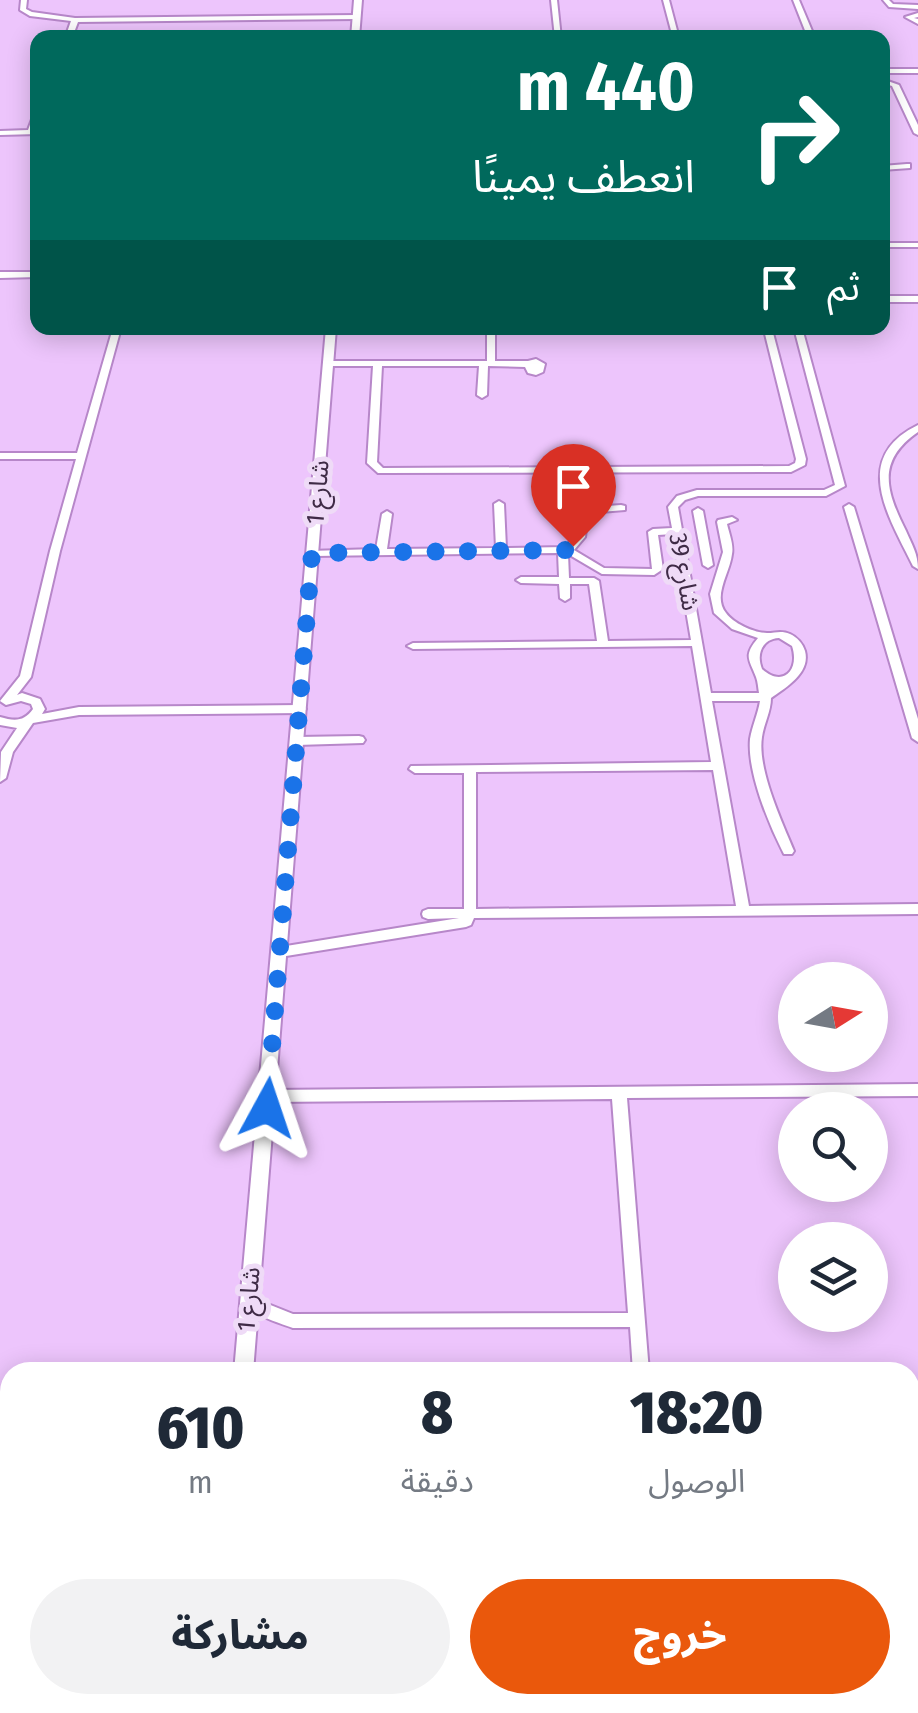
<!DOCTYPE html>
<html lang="ar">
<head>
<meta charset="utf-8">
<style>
  body { margin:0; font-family:"Fira Sans Condensed","Noto Sans Arabic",sans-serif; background:#f2f2f3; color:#1f2937; direction:rtl; height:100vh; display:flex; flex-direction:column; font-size:38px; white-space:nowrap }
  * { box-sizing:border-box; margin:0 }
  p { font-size:32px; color:#747a83 }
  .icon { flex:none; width:55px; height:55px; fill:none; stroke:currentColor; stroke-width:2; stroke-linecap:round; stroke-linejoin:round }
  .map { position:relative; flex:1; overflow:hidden; direction:ltr }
  .details { position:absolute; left:0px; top:1362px; width:920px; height:352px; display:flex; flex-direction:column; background:#fff; border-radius:30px 30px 0 0; box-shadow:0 5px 25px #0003; direction:rtl }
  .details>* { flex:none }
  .hud { position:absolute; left:30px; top:30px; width:860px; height:305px; border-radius:20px; box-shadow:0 5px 25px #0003; direction:rtl; background:#00695c; color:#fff; overflow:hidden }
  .needle { width:65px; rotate:79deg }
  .buttons { position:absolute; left:778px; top:962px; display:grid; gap:20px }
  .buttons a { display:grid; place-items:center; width:110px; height:110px; border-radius:50%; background:#fff; box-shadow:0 5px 25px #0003; font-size:50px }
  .pin { position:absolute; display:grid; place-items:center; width:85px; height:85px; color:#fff; margin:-102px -42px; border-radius:50% 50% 50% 0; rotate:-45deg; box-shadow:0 0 10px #0007 }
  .pin .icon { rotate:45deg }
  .me { position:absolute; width:110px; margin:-55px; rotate:5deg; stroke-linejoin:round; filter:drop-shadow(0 0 8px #0008) }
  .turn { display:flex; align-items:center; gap:35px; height:210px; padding:0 30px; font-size:45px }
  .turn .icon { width:130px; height:130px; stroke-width:2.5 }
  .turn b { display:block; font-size:70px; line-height:85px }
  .then { display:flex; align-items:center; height:95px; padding:0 30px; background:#0003; gap:20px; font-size:38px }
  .eta { display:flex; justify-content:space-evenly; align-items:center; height:170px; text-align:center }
  .eta b { font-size:60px; font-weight:800; line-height:70px }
  .cta { display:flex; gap:20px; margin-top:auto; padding:20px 30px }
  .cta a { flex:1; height:115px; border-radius:60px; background:#ea580c; color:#fff; font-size:40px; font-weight:800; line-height:115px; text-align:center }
  .cta a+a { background:#f2f2f3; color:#1f2937 }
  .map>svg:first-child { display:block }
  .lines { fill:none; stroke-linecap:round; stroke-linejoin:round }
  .minor-casing { stroke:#b787c9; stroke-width:4 }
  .tertiary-casing { stroke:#b787c9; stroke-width:4 }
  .primary-casing { stroke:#9a5160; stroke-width:4 }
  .minor { fill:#fff; fill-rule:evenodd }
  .tertiary { fill:#fff; fill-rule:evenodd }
  .primary { fill:#e0a3a8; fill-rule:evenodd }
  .route { stroke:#1a73e8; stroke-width:18; stroke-dasharray:0 32.4 }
  .labels { text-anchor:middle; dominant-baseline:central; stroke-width:10; stroke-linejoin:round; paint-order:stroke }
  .street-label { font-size:25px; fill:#3f2b46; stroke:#efdbf7 }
</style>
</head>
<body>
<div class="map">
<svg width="918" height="1713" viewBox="0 0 918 1713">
  <rect width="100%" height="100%" fill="#edc5fc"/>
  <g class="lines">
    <defs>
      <path id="minor" d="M21 0H27L26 9 32 12 75 18 357 15 360 17 357 19 78 22 72 38H65L71 21 30 16 20 10Z
        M551 0H557L561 38H555Z
        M663 0H669L679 38H673Z
        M793 0H799L815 38H808Z
        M883 0H889L893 4 918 5V9L889 7Z
        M918 13V17L914 18 918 19V24L905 17Z
        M882 69H918V73H882Z
        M882 79 899 85 918 125V135L914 133 892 86 882 83Z
        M38 112V124L35 130H38V134L0 135V131L28 130 34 114Z
        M907 164H910V168L882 170V166Z
        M882 243H918V247H882Z
        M0 272H38V277L0 278Z
        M882 296H918V302H882Z
        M113 328H121L60 551 31 677 17 695 22 693 40 699 45 709 42 714 79 707 300 705 306 709 300 713 79 715 33 723 13 752 6 778 0 782 1 752 17 728 0 725V717C14 721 24 722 33 709L31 704 21 701 6 705 0 701 20 676 50 551 76 459H0V453H77Z
        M487 328H495V361H528L536 359 545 364 543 372 536 375 528 373 525 367 488 366 487 395 482 398 477 395 479 366H382L377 462 383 468 789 466 795 463 796 459 765 334 760 328H768L773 333 806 459 805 465 791 472 378 473 367 463 373 366H328L325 365V361H487Z
        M794 328H802L845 486 826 496H698L685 500 678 507 711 693H759C758 688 758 682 756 677 749 659 743 656 758 638L732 629 714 613 710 594 723 552 717 522 718 520 732 517 737 520 727 524C729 533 734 545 732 554 730 573 712 596 726 613 734 624 755 633 767 633 776 633 781 630 790 634 797 637 803 644 805 651 811 673 785 688 771 698 771 712 764 723 762 737 757 769 782 822 794 851L792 854H784C769 825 747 772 750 739 752 726 758 714 760 701H712L749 906 918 904V914L474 918 471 925 466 927 280 957 275 955 273 952 275 949 280 947 459 918 428 919 423 917 422 914 423 911 428 909H464V773H415L409 769 411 766 711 762 692 646 413 649 407 646 413 643 597 641 589 584H570V598L565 601 560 598 559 584 521 583 516 580 521 577H559L558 553 313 556 308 553 309 551 376 549 382 514 387 511 392 514 387 549 496 548 494 504 499 501 504 504 506 548 565 547 575 536 579 508 621 505 625 506V510L588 513 585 537 574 550 604 568 652 569 648 532 653 529 672 528 668 507 677 496 697 490H824L835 485ZM673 534 691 640 608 641 599 581 594 578H569L568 554 602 574 654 575 663 569 658 535ZM779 638 792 646C800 670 783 688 762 669 756 654 762 639 779 638ZM713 770 736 906 476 909V772Z
        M918 425V432C876 461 886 491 906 531 912 545 918 554 918 569L913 566C889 517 850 458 918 425Z
        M849 504 854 507 918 719V742L912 738 844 507Z
        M698 508 703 511 713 565 708 568 703 565 693 511Z
        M359 736 363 737 365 740 363 743 297 745 291 741 297 737Z
        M918 1084V1096L627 1098 649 1372H633L630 1327 293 1328C274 1321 254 1316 242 1299L244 1294 250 1292 268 1304 293 1314 628 1313 612 1099 268 1102 263 1100 261 1096 263 1092 268 1090Z"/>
      <path id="tertiary" d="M354 0H362L359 38H351Z
        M326 328H336L253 1372H234Z"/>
      <path id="primary" d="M116 1705H149L146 1713H113Z
        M279 1705H311L314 1713H282Z"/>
    </defs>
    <use href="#minor" class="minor-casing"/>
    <use href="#tertiary" class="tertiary-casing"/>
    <use href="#primary" class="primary-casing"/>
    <use href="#minor" class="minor"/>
    <use href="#tertiary" class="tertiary"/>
    <use href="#primary" class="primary"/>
  </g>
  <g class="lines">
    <path class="route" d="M267 1108 312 553 567 550 573 546"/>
  </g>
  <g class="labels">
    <g class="street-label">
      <text transform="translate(318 492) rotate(-85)">شارع 1</text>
      <text transform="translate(684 572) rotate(80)">شارع 39</text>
      <text transform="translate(249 1299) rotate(-85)">شارع 1</text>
    </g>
  </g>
</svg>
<div class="buttons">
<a><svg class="needle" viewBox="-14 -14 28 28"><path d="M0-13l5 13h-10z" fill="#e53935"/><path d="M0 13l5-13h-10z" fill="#747a83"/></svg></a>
<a><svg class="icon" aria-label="search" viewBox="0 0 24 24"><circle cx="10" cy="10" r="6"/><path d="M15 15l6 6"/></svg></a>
<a><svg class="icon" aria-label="layers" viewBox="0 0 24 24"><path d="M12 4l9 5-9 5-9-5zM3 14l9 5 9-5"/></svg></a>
</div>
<div class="pin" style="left:573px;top:546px;background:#d93025"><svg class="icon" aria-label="arrive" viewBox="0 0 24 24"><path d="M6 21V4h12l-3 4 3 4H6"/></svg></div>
<svg class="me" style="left:267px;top:1108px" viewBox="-20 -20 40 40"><path d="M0-17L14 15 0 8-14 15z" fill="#1a73e8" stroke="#fff" stroke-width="4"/></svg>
<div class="hud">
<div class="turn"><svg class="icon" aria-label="right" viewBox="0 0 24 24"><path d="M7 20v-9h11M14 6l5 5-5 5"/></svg><div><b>440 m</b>انعطف يمينًا</div></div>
<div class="then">ثم<svg class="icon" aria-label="arrive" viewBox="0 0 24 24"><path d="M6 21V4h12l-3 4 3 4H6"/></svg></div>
</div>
<section class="details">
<div class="eta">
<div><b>18:20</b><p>الوصول</p></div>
<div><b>8</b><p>دقيقة</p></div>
<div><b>610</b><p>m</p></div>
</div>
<div class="cta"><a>خروج</a><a>مشاركة</a></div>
</section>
</div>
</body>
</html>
